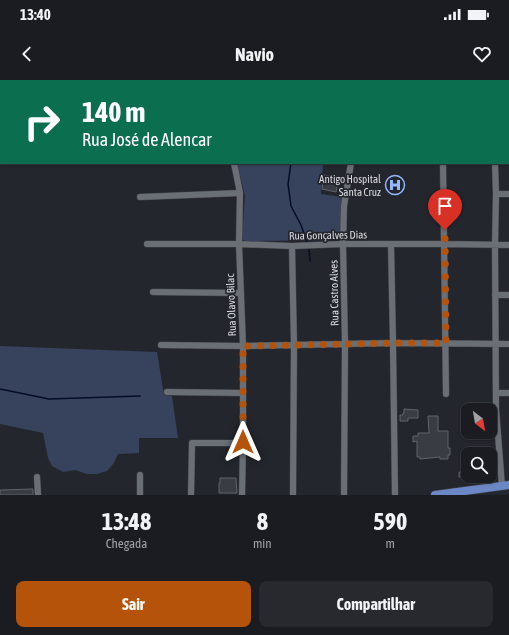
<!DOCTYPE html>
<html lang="pt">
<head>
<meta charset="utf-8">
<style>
  body { margin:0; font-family:"Asap Condensed",sans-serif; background:#27292e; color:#f1f3f6; height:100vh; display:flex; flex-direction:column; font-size:15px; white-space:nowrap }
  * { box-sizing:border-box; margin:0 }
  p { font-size:13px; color:#9fa1a5 }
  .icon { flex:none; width:22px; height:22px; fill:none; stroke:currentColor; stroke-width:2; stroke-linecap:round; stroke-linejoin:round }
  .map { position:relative; height:415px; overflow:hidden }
  .sheet { display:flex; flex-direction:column; background:#1a1c21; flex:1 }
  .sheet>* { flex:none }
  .hud { position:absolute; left:0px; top:0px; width:509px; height:84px; box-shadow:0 1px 3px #0004,0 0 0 1px #383a3f; background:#0b6e4f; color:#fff; overflow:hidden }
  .needle { width:26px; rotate:149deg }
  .buttons { position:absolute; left:461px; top:323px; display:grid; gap:8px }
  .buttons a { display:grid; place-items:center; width:36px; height:36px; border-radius:8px; background:#1a1c21; box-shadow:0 1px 3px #0004,0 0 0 1px #383a3f; font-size:20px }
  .pin { position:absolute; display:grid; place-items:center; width:34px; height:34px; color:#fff; margin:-41px -17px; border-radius:50% 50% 50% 0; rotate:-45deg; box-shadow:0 0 4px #0007 }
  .pin .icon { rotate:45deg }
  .me { position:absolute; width:44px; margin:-22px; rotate:0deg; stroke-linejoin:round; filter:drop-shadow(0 0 3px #0008) }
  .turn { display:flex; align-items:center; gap:14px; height:84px; padding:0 16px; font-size:18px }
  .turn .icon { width:52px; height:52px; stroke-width:2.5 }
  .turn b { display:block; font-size:28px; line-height:34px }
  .eta { display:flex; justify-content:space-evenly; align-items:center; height:68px; text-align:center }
  .eta b { font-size:24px; font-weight:700; line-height:28px }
  .cta { display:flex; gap:8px; margin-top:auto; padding:8px 16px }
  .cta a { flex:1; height:46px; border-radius:8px; background:#b45309; color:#fff; font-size:16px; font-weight:700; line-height:46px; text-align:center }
  .cta a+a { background:#27292e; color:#f1f3f6 }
  .status { display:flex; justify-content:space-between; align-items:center; height:28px; padding:0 20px; background:#1a1c21; direction:ltr }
  .status svg { height:11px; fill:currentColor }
  header { display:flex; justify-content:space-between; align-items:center; height:52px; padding:0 16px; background:#1a1c21; font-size:18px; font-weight:700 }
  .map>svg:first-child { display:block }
  .green { fill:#37425c }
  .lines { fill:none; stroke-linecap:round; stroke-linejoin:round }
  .stream { stroke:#040d28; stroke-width:1.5 }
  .building { fill:#393c43; stroke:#60646b }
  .minor-casing { stroke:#414449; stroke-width:7 }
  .major-casing { stroke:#414449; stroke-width:9 }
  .minor { stroke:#6a6e75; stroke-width:6 }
  .major { stroke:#6c87c5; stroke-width:8 }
  .route { stroke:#b45309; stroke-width:7; stroke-dasharray:0 12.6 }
  .labels { text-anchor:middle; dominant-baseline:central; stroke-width:3.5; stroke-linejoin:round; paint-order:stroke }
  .poi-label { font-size:11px; fill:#d9dbdf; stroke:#23262c; text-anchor:end }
  .street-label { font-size:11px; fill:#d9dbdf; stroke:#23262c }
</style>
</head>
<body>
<div class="status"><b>13:40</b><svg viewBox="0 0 49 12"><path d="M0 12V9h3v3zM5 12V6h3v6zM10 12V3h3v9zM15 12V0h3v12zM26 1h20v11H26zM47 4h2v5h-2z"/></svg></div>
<header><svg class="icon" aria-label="back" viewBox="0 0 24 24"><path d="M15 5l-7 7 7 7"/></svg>Navio<svg class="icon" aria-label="heart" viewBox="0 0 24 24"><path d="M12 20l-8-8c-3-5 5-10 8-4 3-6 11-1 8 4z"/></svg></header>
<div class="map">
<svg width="509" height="415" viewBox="0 0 509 415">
  <rect width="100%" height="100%" fill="#23262c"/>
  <path class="green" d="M237 83H323L321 114 343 117 341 159 340 160 246 161 243 160 242 157 245 116Z
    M0 266 157 272 164 315 172 316 178 358H139V373L118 374 114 383 107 391 97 394H87L75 390 63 392 52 386 48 378 43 353 0 344Z"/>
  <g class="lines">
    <path class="stream" d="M309 0V1
      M291 83 288 104 291 126 301 145 307 162
      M309 169 310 181
      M0 309 49 319 140 316"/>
  </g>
  <path class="building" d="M324 95 339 98 336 112 322 109Z
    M404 329 418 330V338H408V341H400V335H403V333H404Z
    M428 336H438V351H448V368H450V375H448V379H440V377L420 379V377H417V361L413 362V356H418V353H429Z
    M462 388 468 389V396H475V401L462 400V397H459V392H462Z
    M220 398H236L237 413H219V403H220Z
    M33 409V415H0V410Z"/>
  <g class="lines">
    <defs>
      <path id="minor" d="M495 0V1
        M215 1V0
        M366 1V0
        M443 1V0
        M508 15H509
        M508 66H509
        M234 83 240 113 239 164 243 266V363L242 415
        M443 83 446 314
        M495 83 496 114 495 165 496 329 502 406
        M496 114H509
        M140 117 240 113
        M147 164H239L292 166 343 164H445L509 165
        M391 164 393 263 395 415
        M292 166 294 265 293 415
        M153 212 241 213
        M495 215H509
        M161 265 243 266 393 263 509 264
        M167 312 243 313
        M496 313H509
        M37 397 38 415
        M140 415V395
        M191 415 192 363H243
        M344 415 345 264 343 164 344 126 351 83"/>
      <path id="major" d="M435 415 509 405"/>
    </defs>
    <use href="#minor" class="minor-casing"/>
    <use href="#major" class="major-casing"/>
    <use href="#minor" class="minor"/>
    <use href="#major" class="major"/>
  </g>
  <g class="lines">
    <path class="route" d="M243 362V266L393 263H446L445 150"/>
  </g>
  <defs>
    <symbol id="hospital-ring" viewBox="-11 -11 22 22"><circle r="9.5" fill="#23262c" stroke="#96b6fd" stroke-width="1.5"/><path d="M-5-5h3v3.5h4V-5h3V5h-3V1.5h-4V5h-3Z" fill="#96b6fd"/></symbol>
  </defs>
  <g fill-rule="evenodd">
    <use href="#hospital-ring" x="384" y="94" width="22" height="22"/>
  </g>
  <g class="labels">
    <g class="poi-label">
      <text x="381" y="99">Antigo Hospital<tspan x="381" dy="13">Santa Cruz</tspan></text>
    </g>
    <g class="street-label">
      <text transform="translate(328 155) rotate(-1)">Rua Gonçalves Dias</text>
      <text transform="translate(334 213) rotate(-91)">Rua Castro Alves</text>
      <text transform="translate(231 225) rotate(-92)">Rua Olavo Bilac</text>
    </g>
  </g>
</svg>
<div class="buttons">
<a><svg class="needle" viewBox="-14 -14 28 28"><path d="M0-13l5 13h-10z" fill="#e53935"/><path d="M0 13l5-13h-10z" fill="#9fa1a5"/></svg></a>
<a><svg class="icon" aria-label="search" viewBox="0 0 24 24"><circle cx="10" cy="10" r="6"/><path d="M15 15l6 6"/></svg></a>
</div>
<div class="pin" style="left:445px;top:150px;background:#d93025"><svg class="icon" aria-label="arrive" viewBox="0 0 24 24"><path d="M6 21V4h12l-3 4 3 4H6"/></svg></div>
<svg class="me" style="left:243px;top:362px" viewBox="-20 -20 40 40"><path d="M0-17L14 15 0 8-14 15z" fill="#b45309" stroke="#fff" stroke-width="4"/></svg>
<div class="hud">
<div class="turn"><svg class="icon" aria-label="right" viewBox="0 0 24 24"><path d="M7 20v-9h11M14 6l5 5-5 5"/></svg><div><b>140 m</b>Rua José de Alencar</div></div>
</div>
</div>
<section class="sheet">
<div class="eta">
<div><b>13:48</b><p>Chegada</p></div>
<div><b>8</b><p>min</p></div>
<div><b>590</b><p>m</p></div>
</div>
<div class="cta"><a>Sair</a><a>Compartilhar</a></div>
</section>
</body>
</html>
